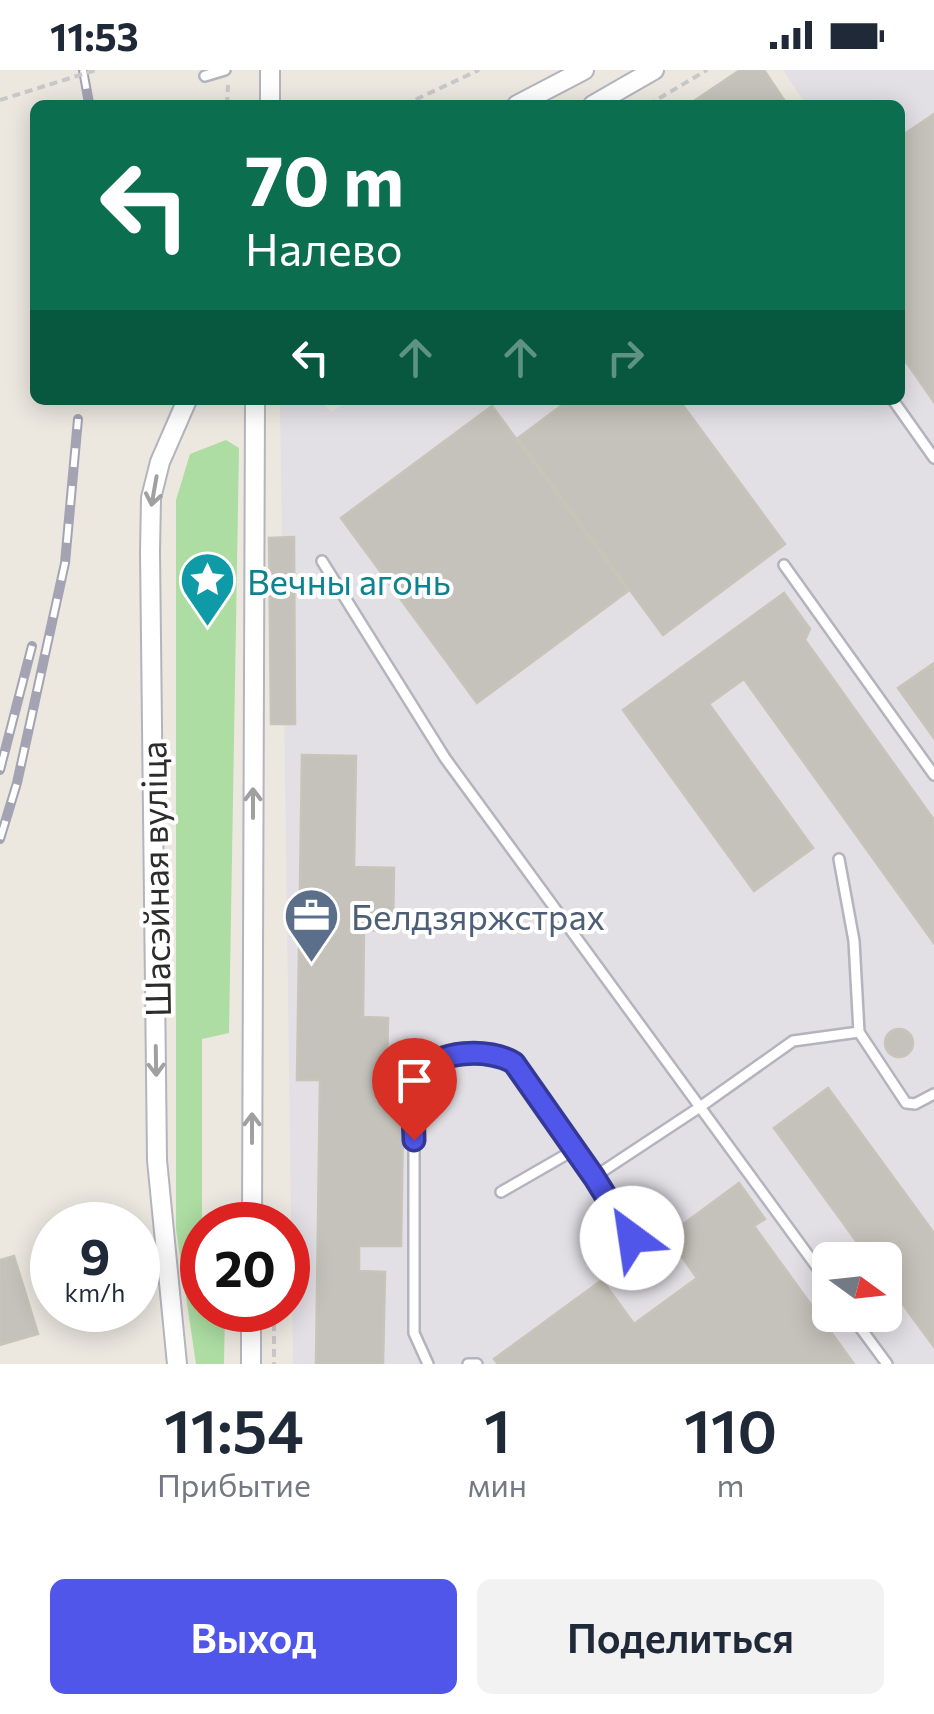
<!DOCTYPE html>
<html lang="ru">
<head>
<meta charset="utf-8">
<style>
  body { margin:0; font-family:Commissioner,sans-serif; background:#f2f2f3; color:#1f2937; height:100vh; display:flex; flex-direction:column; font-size:38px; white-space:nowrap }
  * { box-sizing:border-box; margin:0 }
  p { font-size:32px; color:#747a83 }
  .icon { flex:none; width:55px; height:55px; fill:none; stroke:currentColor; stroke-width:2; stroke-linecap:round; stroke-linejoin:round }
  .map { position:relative; height:1294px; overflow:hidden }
  .panel { display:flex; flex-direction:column; background:#fff; flex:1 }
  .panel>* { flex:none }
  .top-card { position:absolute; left:30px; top:30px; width:875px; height:305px; border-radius:15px; box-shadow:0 5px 25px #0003; background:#0b6e4f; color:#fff; overflow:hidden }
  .needle { width:65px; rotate:105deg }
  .fabs { position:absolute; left:812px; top:1172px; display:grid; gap:20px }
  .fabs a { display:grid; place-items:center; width:90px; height:90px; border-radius:15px; background:#fff; box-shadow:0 5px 25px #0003; font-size:50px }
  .speed { position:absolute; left:30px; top:1132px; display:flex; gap:20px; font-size:50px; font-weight:700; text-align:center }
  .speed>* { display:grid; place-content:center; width:130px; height:130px; border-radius:50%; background:#fff; box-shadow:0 5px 25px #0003; line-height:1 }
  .speed small { font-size:25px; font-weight:400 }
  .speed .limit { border:15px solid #d22; background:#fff; color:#111 }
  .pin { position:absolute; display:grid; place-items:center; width:85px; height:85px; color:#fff; margin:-102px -42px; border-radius:50% 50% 50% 0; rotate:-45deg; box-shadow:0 0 10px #0007 }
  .pin .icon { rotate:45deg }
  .me { position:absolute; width:110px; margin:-55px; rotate:329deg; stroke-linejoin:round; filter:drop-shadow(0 0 8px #0008) }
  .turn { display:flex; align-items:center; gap:35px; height:210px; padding:0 50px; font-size:45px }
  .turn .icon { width:130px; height:130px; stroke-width:2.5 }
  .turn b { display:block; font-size:70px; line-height:85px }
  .lanes { display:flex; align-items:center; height:95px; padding:0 50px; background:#0003; justify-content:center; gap:50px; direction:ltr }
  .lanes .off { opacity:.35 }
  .eta { display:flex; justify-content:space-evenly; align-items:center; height:170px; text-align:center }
  .eta b { font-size:60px; font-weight:600; line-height:70px }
  .button { display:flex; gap:20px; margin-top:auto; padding:20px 50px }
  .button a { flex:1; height:115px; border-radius:15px; background:#5056e9; color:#fff; font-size:40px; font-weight:600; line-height:115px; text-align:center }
  .button a+a { background:#f2f2f3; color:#1f2937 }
  .status { display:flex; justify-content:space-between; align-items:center; height:70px; padding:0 50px; background:#fff; direction:ltr }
  .status svg { height:28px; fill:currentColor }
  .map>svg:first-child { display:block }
  .industrial { fill:#e2dfe5; fill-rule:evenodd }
  .green { fill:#addda2 }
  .building { fill:#c5c2bb; stroke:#c7c4b9; stroke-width:2.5 }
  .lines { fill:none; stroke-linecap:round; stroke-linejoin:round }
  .lane-casing { stroke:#b3b4be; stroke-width:14 }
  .street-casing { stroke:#b3b4be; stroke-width:22 }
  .path { stroke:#c8c8c8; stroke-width:4; stroke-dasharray:8 5; stroke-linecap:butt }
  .lane { stroke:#fff; stroke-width:9 }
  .street { stroke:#fff; stroke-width:18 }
  .rail-casing { stroke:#a3a3b4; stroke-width:10 }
  .rail { stroke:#fff; stroke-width:6; stroke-dasharray:19; stroke-linecap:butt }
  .path-bridge { stroke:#c8c8c8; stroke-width:4; stroke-dasharray:8 5; stroke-linecap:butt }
  .oneway { stroke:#a0a0a0 }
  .route-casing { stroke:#343897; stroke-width:25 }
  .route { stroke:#5056e9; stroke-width:18 }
  .labels { text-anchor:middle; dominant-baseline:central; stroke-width:8; stroke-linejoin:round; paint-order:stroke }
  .culture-label { font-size:35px; fill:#0d838f; stroke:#fff; text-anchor:start }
  .street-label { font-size:35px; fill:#2c2c2c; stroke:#fff }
  .service-label { font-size:35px; fill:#4e5e75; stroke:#fff; text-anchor:start }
</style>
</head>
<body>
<div class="status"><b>11:53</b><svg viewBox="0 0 49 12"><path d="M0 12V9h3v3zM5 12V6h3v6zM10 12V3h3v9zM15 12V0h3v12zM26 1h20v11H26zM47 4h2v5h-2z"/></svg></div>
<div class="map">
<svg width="934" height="1294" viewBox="0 0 934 1294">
  <rect width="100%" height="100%" fill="#ece8e0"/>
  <path class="industrial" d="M783 0H934V1294H293L280 334 286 330H320L331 342 350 330H900V35H796L803 30ZM830 1190H885V1245H830Z"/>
  <path class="green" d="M226 370 239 378 229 963 202 969V1240H225L224 1294H196L176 1159V430L190 384Z"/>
  <path class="building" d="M740 0H764L784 30 777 35H688Z
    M934 44V332L900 283V67Z
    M569 330H679L785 474 663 565 518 368Z
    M492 336 628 521 477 633 341 448Z
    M294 467 295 654H271L269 468Z
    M784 523 810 559 805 570 934 750V873L744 609 709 634 813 778 754 821 623 640Z
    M934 593V668L898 618Z
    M302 685 356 686 354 797 394 798 393 861 364 860 363 947 388 948 387 991 404 992 401 1176H359V1201L385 1202 383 1294H316L320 1010H297Z
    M885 973a14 14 0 1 1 28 0a14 14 0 1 1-28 0Z
    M828 1018 934 1163V1277L885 1210V1190H870L774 1058Z
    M739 1113 765 1149 754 1156 854 1294H498L494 1289 602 1210 634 1254 697 1208 667 1166Z
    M14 1186 38 1264 0 1275V1190Z"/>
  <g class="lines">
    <defs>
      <path id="lane" d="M205 6 225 0
        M893 330 934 388
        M322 491 445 688 830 1215
        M784 495 934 705
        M839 789 854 871 859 962
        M594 1107 700 1037 793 971 859 962 906 1033 915 1034 934 1024
        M501 1122 574 1080
        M851 1245 887 1294
        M428 1294 414 1263V1031C415 1023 415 1013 418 1007 433 979 491 978 514 993L594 1107 650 1198
        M468 1294H477"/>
      <path id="street" d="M270 35V0
        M517 35 584 0
        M593 35 654 0
        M252 1155 255 330
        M177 1294 157 1090 150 482 151 428 160 392 187 330
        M251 1294V1240"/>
    </defs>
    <use href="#lane" class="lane-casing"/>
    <use href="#street" class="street-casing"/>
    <path class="path" d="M227 35 228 15
      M404 35 479 0
      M648 35 707 0
      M274 1240V1294"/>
    <use href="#lane" class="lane"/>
    <use href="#street" class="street"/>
    <defs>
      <path id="rail" d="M83 0 89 33
        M0 700 32 576
        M0 769 17 713 65 493 78 349"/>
    </defs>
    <use href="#rail" class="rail-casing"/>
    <use href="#rail" class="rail"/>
    <path class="path-bridge" d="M0 30 96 0"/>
  </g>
  <defs><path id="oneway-shaft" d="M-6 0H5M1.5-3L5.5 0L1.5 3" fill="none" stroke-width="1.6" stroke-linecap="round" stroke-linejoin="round" transform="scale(2.5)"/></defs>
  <g class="oneway">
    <use href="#oneway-shaft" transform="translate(154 421) rotate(100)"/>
    <use href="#oneway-shaft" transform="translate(253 733) rotate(-90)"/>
    <use href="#oneway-shaft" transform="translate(156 991) rotate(89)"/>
    <use href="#oneway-shaft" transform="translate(252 1058) rotate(-90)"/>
  </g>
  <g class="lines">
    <defs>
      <path id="route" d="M414 1070C414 1051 409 1022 419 1006 435 979 491 978 514 993L594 1107 632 1168"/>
    </defs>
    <use href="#route" class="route-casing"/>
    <use href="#route" class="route"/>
  </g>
  <defs>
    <symbol id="sight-pin" viewBox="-11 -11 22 30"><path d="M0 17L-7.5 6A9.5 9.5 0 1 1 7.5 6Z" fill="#0f9aa8" stroke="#fff"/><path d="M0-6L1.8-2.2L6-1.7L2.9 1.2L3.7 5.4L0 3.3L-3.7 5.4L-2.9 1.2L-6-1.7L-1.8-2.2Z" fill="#fff"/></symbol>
    <symbol id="office-pin" viewBox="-11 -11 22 30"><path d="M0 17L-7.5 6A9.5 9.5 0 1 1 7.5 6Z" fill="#5c6f8a" stroke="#fff"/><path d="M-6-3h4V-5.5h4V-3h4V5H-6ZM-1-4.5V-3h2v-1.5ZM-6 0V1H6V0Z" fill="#fff"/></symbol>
  </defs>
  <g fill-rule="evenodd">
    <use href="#sight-pin" x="176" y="478" width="63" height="86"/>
    <use href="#office-pin" x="280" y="814" width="63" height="86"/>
  </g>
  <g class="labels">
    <g class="culture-label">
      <text x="247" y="510">Вечны агонь</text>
    </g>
    <g class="street-label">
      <text transform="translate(154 809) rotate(-91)">Шасэйная вуліца</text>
    </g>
    <g class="service-label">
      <text x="351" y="845">Белдзяржстрах</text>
    </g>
  </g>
</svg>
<div class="fabs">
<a><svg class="needle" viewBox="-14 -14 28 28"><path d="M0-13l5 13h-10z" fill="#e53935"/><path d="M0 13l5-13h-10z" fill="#747a83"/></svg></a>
</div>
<div class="speed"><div>9<small>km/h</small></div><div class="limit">20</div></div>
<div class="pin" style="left:414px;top:1070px;background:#d93025"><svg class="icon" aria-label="arrive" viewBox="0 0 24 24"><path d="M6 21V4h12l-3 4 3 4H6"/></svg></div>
<svg class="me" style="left:632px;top:1168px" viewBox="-20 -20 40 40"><circle r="19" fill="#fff"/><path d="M0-13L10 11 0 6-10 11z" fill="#5056e9"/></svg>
<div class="top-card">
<div class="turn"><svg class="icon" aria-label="left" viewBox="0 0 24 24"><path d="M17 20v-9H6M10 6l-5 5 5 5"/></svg><div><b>70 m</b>Налево</div></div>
<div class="lanes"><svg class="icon" aria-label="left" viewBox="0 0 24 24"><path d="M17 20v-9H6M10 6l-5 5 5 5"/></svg><svg class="icon off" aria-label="ahead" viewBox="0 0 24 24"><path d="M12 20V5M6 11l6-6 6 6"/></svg><svg class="icon off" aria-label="ahead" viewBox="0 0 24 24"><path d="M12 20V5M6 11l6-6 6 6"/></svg><svg class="icon off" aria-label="right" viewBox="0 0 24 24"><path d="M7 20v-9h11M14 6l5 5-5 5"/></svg></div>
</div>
</div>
<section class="panel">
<div class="eta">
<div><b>11:54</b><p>Прибытие</p></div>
<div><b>1</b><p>мин</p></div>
<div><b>110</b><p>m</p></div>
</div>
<div class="button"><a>Выход</a><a>Поделиться</a></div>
</section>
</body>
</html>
